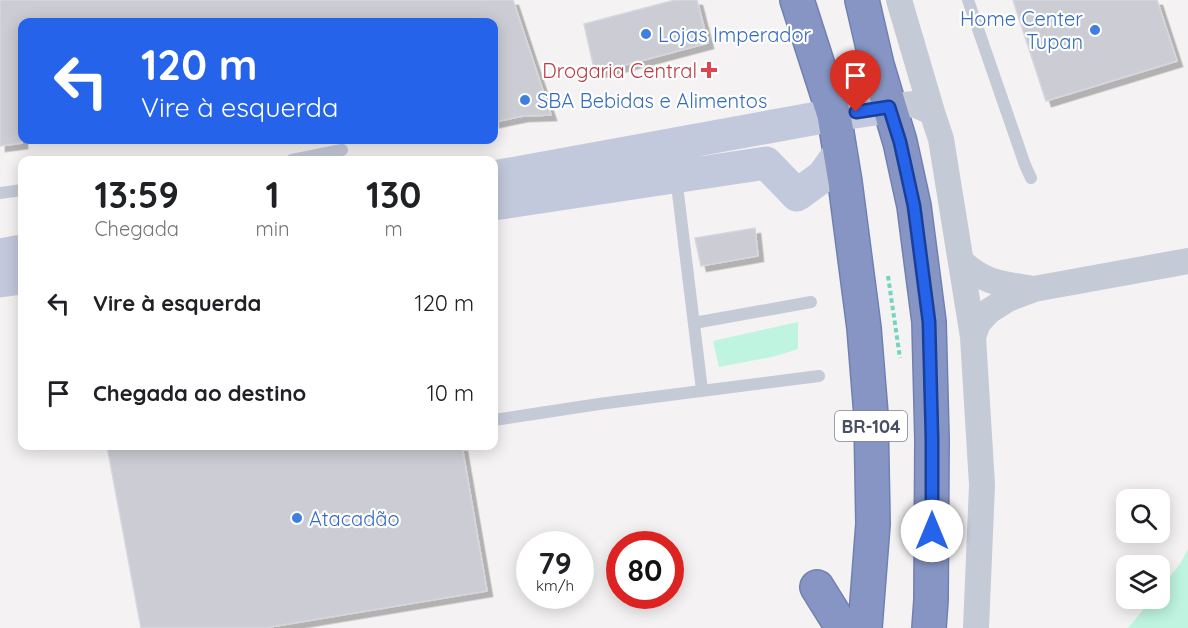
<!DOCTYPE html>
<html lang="pt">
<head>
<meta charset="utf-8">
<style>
  body { margin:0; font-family:Quicksand,sans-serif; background:#f2f2f2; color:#202124; height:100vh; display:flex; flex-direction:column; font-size:22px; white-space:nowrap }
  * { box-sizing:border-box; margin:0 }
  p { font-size:20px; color:#757577 }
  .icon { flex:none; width:33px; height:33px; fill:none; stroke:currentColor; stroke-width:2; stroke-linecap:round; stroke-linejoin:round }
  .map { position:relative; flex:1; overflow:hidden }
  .drawer { position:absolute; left:18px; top:156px; width:480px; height:294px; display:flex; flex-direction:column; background:#fff; border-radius:12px; box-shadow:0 3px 15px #0003 }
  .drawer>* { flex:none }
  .hud { position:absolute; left:18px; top:18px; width:480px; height:126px; border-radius:12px; box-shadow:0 3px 15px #0003; background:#2563eb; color:#fff; overflow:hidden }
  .buttons { position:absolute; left:1116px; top:489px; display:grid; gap:12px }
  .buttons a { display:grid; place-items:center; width:54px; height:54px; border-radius:12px; background:#fff; box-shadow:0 3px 15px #0003; font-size:30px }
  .speed { position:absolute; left:516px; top:531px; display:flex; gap:12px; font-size:30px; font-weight:700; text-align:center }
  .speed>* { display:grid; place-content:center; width:78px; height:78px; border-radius:50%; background:#fff; box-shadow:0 3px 15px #0003; line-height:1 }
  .speed small { font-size:15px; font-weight:400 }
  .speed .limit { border:9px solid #d22; background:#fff; color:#111 }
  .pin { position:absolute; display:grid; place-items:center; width:51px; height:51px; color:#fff; margin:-62px -26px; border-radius:50% 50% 50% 0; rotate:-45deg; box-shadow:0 0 6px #0007 }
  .pin .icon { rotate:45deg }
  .me { position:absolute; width:66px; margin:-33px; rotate:0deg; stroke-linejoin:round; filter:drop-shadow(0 0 4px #0008) }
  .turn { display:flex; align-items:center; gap:21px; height:126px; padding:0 24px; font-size:27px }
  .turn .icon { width:78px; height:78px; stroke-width:2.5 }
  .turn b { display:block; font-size:42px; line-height:51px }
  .eta { display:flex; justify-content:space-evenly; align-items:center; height:102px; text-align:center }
  .eta b { font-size:36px; font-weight:800; line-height:42px }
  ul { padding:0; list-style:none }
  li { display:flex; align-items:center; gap:18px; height:90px; padding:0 24px }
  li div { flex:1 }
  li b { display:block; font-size:22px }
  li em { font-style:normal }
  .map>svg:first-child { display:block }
  .green { fill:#bef4e0 }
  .building { fill:#cccdd4; stroke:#d5d6de; stroke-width:1.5; filter:url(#shadow) }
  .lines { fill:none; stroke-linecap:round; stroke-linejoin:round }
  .highway-casing { stroke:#7180b0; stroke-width:36 }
  .path { stroke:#73d5bc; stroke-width:4; stroke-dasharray:4.5 3; stroke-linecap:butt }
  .lane { stroke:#c5cad7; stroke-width:12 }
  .street { stroke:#c5cad7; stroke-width:26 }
  .secondary { stroke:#c3c9dc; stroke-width:33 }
  .highway { stroke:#8695c4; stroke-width:33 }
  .route-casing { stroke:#184099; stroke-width:15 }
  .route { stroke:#2563eb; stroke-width:10 }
  .shop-dot { fill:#3f7fe0; stroke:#fff; stroke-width:2 }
  .health-dot { fill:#e0444e; stroke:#fff; stroke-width:2 }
  .labels { text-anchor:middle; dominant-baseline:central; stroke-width:4.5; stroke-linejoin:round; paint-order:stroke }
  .shield { fill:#fff; stroke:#7f8490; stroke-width:1.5 }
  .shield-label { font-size:18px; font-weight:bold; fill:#484f61 }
  .shop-label { font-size:20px; fill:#366cbe; stroke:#fff; text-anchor:start }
  .health-label { font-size:20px; fill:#be3a42; stroke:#fff; text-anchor:end }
</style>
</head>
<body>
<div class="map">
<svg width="1188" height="628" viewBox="0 0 1188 628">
  <defs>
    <filter id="shadow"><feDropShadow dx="5.5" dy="5.5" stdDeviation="0" flood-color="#0004"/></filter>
  </defs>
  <rect width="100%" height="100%" fill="#f4f2f2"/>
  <path class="green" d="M798 322V349L776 356 719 367 713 341Z
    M1188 549V628H1128L1152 599 1160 598V589L1180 564Z"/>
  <path class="building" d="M0 0H513L551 115 523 116 494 122V22H22V143L0 146Z
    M675 0H697L708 43 595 73 584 24Z
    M1013 0H1157L1177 61 1046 101Z
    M755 228 758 256 701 266 695 238Z
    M107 446H462L487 591 264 628H141Z"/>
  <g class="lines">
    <defs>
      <path id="highway" d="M797 0 834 115 845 182 864 328 871 415 873 524 865 628
        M862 0 877 65 900 142 914 206 929 322 932 439 931 600 929 628
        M817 587 840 624 846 628"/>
    </defs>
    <use href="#highway" class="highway-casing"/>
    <path class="path" d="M888 276 900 358"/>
    <path class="lane" d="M968 0 1025 165 1031 178
      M292 160 342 150
      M676 177 702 390
      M0 193 22 190
      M694 323 811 302
      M494 420 599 404 819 376"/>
    <path class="street" d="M899 0 932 112
      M889 107 914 104 932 112 941 139 973 337 982 485 976 628
      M961 261C984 284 1004 284 1033 289
      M973 337 978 323 989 311 1008 299 1034 289 1188 261"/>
    <path class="secondary" d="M494 177 834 115 889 107
      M494 204 766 163 797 195 823 176 840 152
      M0 255 22 251
      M0 281 22 278"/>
    <use href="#highway" class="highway"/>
  </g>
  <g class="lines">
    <defs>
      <path id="route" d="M856 112 889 107 900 142 914 206 929 322 932 439V531"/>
    </defs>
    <use href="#route" class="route-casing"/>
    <use href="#route" class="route"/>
  </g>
  <g class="shop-dot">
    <circle cx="1095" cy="30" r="6"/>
    <circle cx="646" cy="34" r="6"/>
    <circle cx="525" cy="100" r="6"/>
    <circle cx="297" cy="518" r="6"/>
  </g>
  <path class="health-dot" d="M706 61h6v6h6v6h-6v6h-6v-6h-6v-6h6z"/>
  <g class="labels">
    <rect class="shield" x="835" y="411" width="72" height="30" rx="4.5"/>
    <g class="shield-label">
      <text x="871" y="426">BR-104</text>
    </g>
    <g class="shop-label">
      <text x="1083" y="18" text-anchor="end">Home Center<tspan x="1083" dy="23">Tupan</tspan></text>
      <text x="658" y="34">Lojas Imperador</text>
      <text x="537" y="100">SBA Bebidas e Alimentos</text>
      <text x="309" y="518">Atacadão</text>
    </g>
    <g class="health-label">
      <text x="697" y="70">Drogaria Central</text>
    </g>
  </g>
</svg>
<div class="buttons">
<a><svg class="icon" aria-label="search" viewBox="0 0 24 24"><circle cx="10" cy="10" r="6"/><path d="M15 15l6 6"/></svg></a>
<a><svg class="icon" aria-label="layers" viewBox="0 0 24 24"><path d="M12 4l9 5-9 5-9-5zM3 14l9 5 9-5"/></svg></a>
</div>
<div class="speed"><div>79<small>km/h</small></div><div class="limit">80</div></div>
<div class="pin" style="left:856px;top:112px;background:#d93025"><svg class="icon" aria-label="arrive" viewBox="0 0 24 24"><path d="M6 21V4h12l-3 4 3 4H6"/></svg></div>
<svg class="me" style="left:932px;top:531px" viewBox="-20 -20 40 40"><circle r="19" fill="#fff"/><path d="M0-13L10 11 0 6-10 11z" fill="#2563eb"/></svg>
<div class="hud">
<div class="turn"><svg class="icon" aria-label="left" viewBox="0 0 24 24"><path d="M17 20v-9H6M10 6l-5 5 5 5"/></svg><div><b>120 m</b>Vire à esquerda</div></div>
</div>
<section class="drawer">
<div class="eta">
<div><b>13:59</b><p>Chegada</p></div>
<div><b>1</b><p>min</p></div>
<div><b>130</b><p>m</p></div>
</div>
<ul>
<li><svg class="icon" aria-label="left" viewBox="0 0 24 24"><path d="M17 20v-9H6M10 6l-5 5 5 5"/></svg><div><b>Vire à esquerda</b></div><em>120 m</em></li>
<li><svg class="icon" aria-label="arrive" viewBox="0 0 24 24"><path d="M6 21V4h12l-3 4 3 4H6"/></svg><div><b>Chegada ao destino</b></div><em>10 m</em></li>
</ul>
</section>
</div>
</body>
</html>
